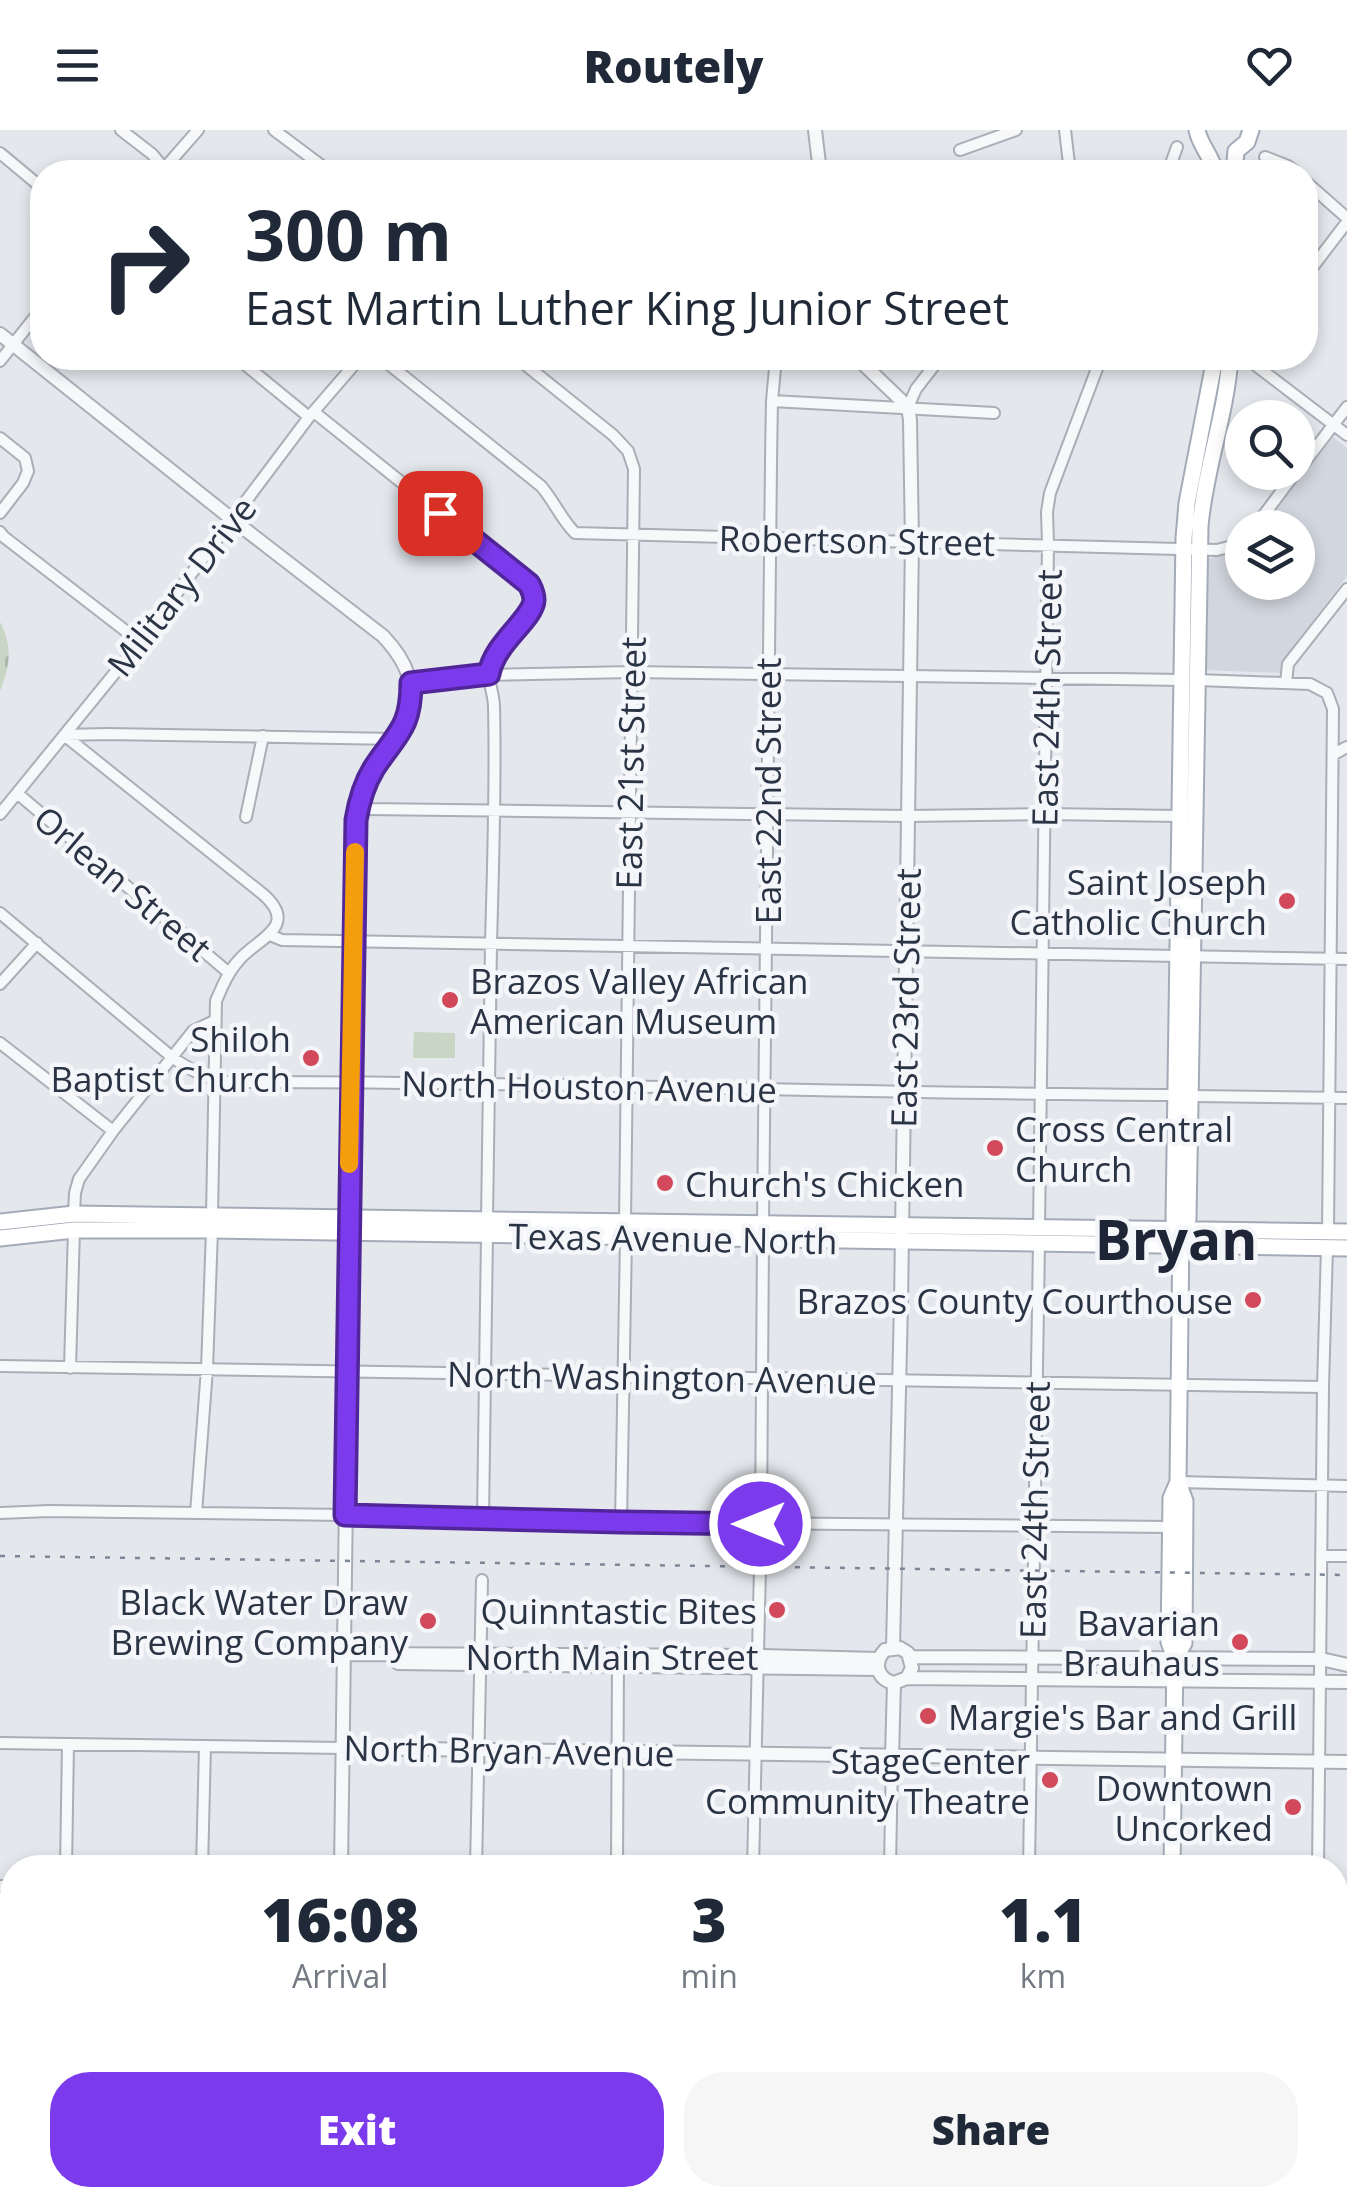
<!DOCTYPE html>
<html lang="en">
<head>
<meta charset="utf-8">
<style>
  body { margin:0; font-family:"Open Sans",sans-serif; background:#f6f6f7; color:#1f2937; height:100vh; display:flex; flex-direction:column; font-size:38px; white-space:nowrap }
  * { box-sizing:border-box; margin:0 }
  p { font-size:32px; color:#747a83 }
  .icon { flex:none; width:55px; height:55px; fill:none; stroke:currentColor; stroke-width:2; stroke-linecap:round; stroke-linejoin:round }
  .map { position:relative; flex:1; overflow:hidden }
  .side { position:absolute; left:0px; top:1725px; width:1348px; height:352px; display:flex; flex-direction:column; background:#fff; border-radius:40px 40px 0 0; box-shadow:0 5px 15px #0003 }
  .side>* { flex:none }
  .top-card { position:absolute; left:30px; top:30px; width:1288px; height:210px; border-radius:40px; box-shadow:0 5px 15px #0003; background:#fff; color:#1f2937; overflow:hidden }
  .fabs { position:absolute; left:1225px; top:270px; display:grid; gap:20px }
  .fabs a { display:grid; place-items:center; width:90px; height:90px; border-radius:50%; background:#fff; box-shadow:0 5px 15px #0003; font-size:50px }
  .pin { position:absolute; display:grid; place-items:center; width:85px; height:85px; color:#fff; margin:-42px; border-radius:20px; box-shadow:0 5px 15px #0006 }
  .me { position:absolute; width:110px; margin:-55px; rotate:270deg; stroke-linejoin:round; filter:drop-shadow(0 0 8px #0008) }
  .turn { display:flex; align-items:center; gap:35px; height:210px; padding:0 50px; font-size:45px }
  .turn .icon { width:130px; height:130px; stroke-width:2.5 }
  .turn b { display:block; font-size:70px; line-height:85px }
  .eta { display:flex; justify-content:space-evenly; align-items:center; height:170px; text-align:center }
  .eta b { font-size:60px; font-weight:800; line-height:70px }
  .action { display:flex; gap:20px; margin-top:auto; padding:20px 50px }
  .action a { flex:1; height:115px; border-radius:40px; background:#7c3aed; color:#fff; font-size:40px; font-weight:800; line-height:115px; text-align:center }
  .action a+a { background:#f6f6f7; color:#1f2937 }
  header { display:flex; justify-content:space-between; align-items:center; height:130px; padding:0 50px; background:#fff; font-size:45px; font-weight:800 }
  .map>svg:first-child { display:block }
  .built { fill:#d2d6de }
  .cemetery { fill:url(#cemetery-stones) }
  .pitch { fill:#c9d6c5 }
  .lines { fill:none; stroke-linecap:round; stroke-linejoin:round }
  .minor-casing { stroke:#a9aeb7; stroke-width:14 }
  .tertiary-casing { stroke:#a9aeb7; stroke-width:16 }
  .primary-casing { stroke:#a3abb8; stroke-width:19 }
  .minor { stroke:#f7f8fa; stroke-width:10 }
  .tertiary { stroke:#f7f8fa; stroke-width:12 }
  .primary { stroke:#fff; stroke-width:15 }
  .rail { stroke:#7d8696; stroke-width:2.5; stroke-dasharray:5 10; stroke-linecap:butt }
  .route-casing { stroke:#51269a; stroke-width:25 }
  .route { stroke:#7c3aed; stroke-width:18 }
  .slow { stroke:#f59e0b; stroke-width:18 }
  .poi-dot { fill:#d1495b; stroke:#f4f6f9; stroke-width:4 }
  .labels { text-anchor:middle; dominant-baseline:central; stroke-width:9; stroke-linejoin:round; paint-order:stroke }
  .street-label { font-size:35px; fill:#2b3445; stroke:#f4f6f9 }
  .poi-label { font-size:35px; fill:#2b3445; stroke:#f4f6f9; text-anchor:end }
  .town-label { font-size:55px; font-weight:bold; fill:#1d2536; stroke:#f4f6f9 }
</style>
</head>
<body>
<header><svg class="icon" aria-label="menu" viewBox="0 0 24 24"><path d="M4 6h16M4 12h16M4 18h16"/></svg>Routely<svg class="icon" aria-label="heart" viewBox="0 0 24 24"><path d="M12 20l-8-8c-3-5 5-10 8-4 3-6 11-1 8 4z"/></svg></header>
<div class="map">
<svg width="1347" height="2076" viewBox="0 0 1347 2076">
  <defs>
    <pattern id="cemetery-stones" width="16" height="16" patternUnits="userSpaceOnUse" patternTransform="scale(2.5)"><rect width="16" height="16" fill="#c9d6c5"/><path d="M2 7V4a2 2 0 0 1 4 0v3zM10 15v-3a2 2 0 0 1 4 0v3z" fill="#adb8ab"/></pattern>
  </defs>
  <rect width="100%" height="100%" fill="#e4e7ec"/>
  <path class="built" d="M1333 307 1347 318V446L1289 522 1280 543 1205 540 1206 429 1242 421V452H1298V398L1262 397Z"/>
  <path class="cemetery" d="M0 492C13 517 10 535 0 561Z"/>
  <path class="pitch" d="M414 902 455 903V928H413Z"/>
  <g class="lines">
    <defs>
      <path id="minor" d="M121 0 152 24 167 42
        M274 0 330 42
        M1065 0 1070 42
        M960 20 1016 0
        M0 23 42 58
        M1265 27 1288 36 1296 42
        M162 41 198 0
        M1168 42 1177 17
        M1305 51 1347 88
        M1305 147 1347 92
        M237 228 309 287
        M381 228 541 356C554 371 561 389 575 403L1217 420 1236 415 1242 411
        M517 228 613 305 628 321 634 339 625 1092
        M1230 229 1254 234 1347 305
        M0 231 42 178
        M772 271 994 283
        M908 277 916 259 940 228
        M314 282 529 455C547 488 487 510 489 546 490 557 494 566 494 577 496 656 493 735 491 814 489 906 488 998 487 1090
        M0 308 25 328 28 341 23 353 0 383
        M1298 341 1347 277
        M1254 398 1296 342
        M0 402 4 407 140 512
        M1197 550 1310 554 1327 563 1333 579 1328 1102
        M411 553 489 545 632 542 1182 550
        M1286 553 1288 534 1347 459
        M64 605 264 765C299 797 258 808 239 830 228 842 222 857 216 871L212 1085
        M64 605 107 604 396 609
        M1334 624 1347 617
        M17 663 229 843
        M358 676 367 679 907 686 1045 684 1180 686
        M0 684 140 512 309 287 360 228
        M246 687 263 606
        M0 783 173 928C191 940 205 948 227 952 544 951 860 964 1176 965
        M270 805 282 810 1347 829
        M0 854 37 813
        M0 913 113 1001
        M1191 966 1347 968
        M74 1084 75 1063 79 1049 113 1001 193 901 214 891
        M763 1094C766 819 767 545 772 271L776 228
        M1039 1098 1048 414 1047 382 1050 363 1101 228
        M0 1236 1323 1257
        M70 1238 74 1100
        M1178 1352 1347 1356
        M0 1383 49 1381 345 1385 621 1392 1170 1397
        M196 1383 207 1239 212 1100
        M483 1389 487 1105
        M621 1392 626 1107
        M1321 1426H1347
        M0 1613 343 1618
        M66 1738 68 1614
        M202 1738 205 1616
        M476 1738 482 1450
        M617 1738 618 1532
        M753 1738 761 1394 763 1109
        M890 1738 892 1627
        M1029 1738 1039 1113
        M1318 1738 1323 1257 1327 1117
        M0 1756H12
        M1335 1778H1347
        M0 2036H12
        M1335 2060H1347
        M474 2065V2076
        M883 2065 884 2076
        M62 2076 63 2065
        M194 2076V2065
        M614 2076V2065
        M742 2076V2065
        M1024 2076V2065
        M1313 2076V2065"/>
      <path id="tertiary" d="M815 0 820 42
        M0 204 233 390 383 506C406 530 420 560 406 592 399 610 384 623 374 638 364 654 359 672 356 690 348 1039 346 1388 341 1738
        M857 228 908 277 910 290 912 412 901 1173 893 1518
        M345 1524 757 1526 878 1529
        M911 1527 1321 1529 1347 1535
        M398 1533 878 1539
        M907 1548 912 1538 908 1523 900 1518 885 1520C873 1533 877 1549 894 1553L907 1548 1347 1552
        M343 1618 1347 1632
        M892 1627 894 1553
        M0 1899 12 1900
        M1335 1921H1347
        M336 2076V2065"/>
      <path id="primary" d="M1197 0C1200 16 1212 26 1215 42
        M1234 42 1236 21 1247 12 1251 0
        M0 1092 74 1084 142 1085 1347 1102
        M1181 1100 1188 1089 1200 396C1205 339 1226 285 1230 228
        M0 1108 74 1100H212L1347 1118
        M1175 1528 1184 1513 1185 1371 1178 1352 1181 1100 1174 1089 1184 408 1187 373 1215 228
        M1172 1738 1175 1528 1169 1512 1171 1368 1178 1352
        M1167 2076V2065"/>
    </defs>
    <use href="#minor" class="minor-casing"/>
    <use href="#tertiary" class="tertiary-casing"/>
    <use href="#primary" class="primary-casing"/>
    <use href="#minor" class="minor"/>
    <use href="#tertiary" class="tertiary"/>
    <use href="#primary" class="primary"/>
    <path class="rail" d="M0 1426 1347 1445"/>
  </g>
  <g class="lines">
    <defs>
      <path id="route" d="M440 383 529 454C532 460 534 463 534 470 533 489 494 513 489 544L411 553C411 598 397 603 374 638 364 654 359 672 356 690L345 1385 621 1392 760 1394"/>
    </defs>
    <use href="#route" class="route-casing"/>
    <use href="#route" class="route"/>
    <path class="slow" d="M349 1034 355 722"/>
  </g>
  <g class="poi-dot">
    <circle cx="1287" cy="771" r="10"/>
    <circle cx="450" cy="870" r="10"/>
    <circle cx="311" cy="928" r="10"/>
    <circle cx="995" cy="1018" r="10"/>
    <circle cx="665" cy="1053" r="10"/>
    <circle cx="1253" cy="1170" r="10"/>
    <circle cx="777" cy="1480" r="10"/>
    <circle cx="428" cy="1491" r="10"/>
    <circle cx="1240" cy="1512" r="10"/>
    <circle cx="928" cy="1586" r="10"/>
    <circle cx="1050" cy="1650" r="10"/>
    <circle cx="1293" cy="1677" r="10"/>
  </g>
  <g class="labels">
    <g class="street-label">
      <text transform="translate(857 410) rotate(1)">Robertson Street</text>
      <text transform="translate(181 456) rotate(-52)">Military Drive</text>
      <text transform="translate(1046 568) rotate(-89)">East 24th Street</text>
      <text transform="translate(630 633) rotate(-89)">East 21st Street</text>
      <text transform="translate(767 661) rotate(-90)">East 22nd Street</text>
      <text transform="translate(123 753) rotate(40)">Orlean Street</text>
      <text transform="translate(905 868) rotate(-89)">East 23rd Street</text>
      <text transform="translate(589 956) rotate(1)">North Houston Avenue</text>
      <text transform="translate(673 1108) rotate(1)">Texas Avenue North</text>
      <text transform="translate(662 1247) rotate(1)">North Washington Avenue</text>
      <text transform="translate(1034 1380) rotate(-89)">East 24th Street</text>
      <text x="612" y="1526">North Main Street</text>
      <text transform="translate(509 1620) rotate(1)">North Bryan Avenue</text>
    </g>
    <g class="poi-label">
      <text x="1267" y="751">Saint Joseph<tspan x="1267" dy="40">Catholic Church</tspan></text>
      <text x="470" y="850" text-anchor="start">Brazos Valley African<tspan x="470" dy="40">American Museum</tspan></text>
      <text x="291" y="908">Shiloh<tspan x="291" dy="40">Baptist Church</tspan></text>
      <text x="1015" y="998" text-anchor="start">Cross Central<tspan x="1015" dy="40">Church</tspan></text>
      <text x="685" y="1053" text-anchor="start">Church's Chicken</text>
      <text x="1233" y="1170">Brazos County Courthouse</text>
      <text x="408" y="1471">Black Water Draw<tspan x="408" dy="40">Brewing Company</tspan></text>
      <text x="757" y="1480">Quinntastic Bites</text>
      <text x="1220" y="1492">Bavarian<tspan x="1220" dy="40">Brauhaus</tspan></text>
      <text x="948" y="1586" text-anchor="start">Margie's Bar and Grill</text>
      <text x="1030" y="1630">StageCenter<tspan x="1030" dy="40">Community Theatre</tspan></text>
      <text x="1273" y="1657">Downtown<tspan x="1273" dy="40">Uncorked</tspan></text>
    </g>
    <g class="town-label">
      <text x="1176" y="1108">Bryan</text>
    </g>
  </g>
</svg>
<div class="fabs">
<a><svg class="icon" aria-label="search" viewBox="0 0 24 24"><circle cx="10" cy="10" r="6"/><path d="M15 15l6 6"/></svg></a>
<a><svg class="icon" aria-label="layers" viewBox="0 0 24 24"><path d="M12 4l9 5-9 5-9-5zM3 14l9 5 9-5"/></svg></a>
</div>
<div class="pin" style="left:440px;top:383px;background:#d93025"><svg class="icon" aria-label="arrive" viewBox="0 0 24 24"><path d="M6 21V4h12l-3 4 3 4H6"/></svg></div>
<svg class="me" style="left:760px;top:1394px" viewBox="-20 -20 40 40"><circle r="17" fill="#7c3aed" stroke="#fff" stroke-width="3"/><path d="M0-11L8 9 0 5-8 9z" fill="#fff"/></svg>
<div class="top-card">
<div class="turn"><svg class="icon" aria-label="right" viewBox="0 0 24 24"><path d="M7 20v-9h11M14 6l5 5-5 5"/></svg><div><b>300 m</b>East Martin Luther King Junior Street</div></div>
</div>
<section class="side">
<div class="eta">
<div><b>16:08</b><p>Arrival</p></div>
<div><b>3</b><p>min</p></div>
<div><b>1.1</b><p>km</p></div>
</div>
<div class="action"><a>Exit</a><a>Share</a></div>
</section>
</div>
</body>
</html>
